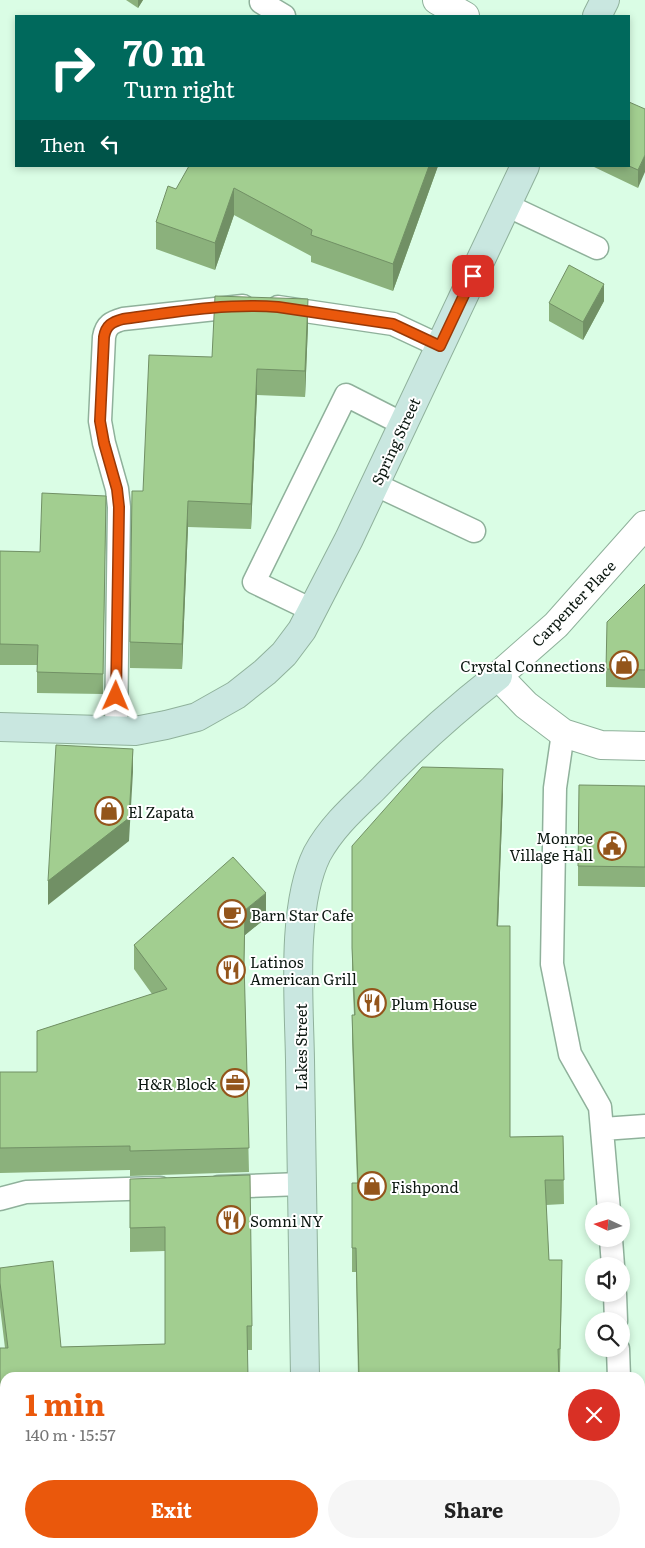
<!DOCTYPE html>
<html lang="en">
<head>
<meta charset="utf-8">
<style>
  body { margin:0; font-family:Literata,serif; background:#f6f6f6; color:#222; height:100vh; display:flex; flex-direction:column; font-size:19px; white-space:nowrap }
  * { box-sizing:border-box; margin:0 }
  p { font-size:16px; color:#767676 }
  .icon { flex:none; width:28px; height:28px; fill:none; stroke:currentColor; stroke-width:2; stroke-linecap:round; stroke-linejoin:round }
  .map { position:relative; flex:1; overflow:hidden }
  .drawer { position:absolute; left:0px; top:1372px; width:645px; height:176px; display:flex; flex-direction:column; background:#fff; border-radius:15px 15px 0 0; box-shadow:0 2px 8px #0003 }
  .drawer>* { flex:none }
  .hud { position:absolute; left:15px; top:15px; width:615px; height:152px; border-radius:0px; box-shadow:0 2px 8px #0003; background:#00695c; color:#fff; overflow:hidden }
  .needle { width:32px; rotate:274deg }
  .tools { position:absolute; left:585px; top:1202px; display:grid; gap:10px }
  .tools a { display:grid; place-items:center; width:45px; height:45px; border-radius:50%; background:#fff; box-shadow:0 2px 8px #0003; font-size:25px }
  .pin { position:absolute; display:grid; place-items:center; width:42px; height:42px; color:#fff; margin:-21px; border-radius:10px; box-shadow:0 2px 8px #0006 }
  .me { position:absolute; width:55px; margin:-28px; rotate:1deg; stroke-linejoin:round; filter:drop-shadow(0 0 4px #0008) }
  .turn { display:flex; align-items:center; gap:18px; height:105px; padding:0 25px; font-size:22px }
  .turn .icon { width:65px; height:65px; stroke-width:2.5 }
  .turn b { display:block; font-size:35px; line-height:42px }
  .then { display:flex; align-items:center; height:48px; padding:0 25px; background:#0003; gap:10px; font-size:19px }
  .round { display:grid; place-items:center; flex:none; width:52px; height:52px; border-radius:26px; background:#f6f6f6 }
  .head { display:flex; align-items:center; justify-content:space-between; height:85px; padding:0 25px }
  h1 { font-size:30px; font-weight:700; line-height:38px; color:#ea580c }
  .button { display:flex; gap:10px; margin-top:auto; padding:10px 25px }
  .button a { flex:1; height:58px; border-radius:30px; background:#ea580c; color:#fff; font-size:20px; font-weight:700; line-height:58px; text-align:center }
  .button a+a { background:#f6f6f6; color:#222 }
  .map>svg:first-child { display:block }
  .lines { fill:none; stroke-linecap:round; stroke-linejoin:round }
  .lane-casing { stroke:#8fb19b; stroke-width:25 }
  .street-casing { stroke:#8fb19b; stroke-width:30 }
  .secondary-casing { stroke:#8fb19b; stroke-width:30 }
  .lane { stroke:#fff; stroke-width:22 }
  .street { stroke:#fff; stroke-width:28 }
  .secondary { stroke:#c9e7e0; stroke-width:28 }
  .wall { fill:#8bb17c }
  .shaded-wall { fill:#719065 }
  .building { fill:#a2ce90; stroke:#719065 }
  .route-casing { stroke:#983908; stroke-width:12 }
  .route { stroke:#ea580c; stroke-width:9 }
  .labels { text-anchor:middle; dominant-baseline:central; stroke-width:4; stroke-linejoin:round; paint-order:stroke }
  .street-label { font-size:15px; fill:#0b1710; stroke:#fff }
  .poi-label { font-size:15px; fill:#0b1710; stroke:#fff; text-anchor:start }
</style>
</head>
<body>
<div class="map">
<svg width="645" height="1548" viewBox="0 0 645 1548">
  <rect width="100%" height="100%" fill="#dafde5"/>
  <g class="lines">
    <defs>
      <path id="lane" d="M261 2 284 16
        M506 205 597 248
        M278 307 393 324 440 346
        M374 484 474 531
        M312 610 254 582 346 395 403 424
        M116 731 119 507 117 489 104 443 100 421 104 337C106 325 112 322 123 319L243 306
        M563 733 555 788 552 964 570 1054 600 1107 609 1211
        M603 1129 645 1126
        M219 1187 301 1184
        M0 1199 26 1192 160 1188
        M611 1239 613 1266
        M615 1294 616 1321
        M618 1349 619 1378
        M620 1544V1548"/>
      <path id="street" d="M437 0 465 16
        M645 525 556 625 498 676 526 705 563 733 601 745 645 746"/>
      <path id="secondary" d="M597 16 605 0
        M0 727 135 731 166 725 197 717 236 695 265 672 284 654 302 630 349 539 525 166
        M305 1378C303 1272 301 1166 300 1060 299 1000 291 907 317 854 331 828 352 809 373 789 413 747 452 712 498 676
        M309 1544V1548"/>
    </defs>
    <use href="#lane" class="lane-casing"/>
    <use href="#street" class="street-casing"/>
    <use href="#secondary" class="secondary-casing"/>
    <use href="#lane" class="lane"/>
    <use href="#street" class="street"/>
    <use href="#secondary" class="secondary"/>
  </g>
  <path class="wall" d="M126 0H143L138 8Z
    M645 109 638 188 592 166H629Z
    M438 166 393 291 311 262V256L234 215 215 270 156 249V222L176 189Z
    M604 301 583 340 549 321V303Z
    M308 325 305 397 257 395 251 529 188 527 182 669 130 668V642L143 491 212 357Z
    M106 496 103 694 37 693V665H0V551L40 552Z
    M645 584V688L606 687V669Z
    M645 786V887L578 886V866Z
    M503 793 498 926 510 1137 563 1136 564 1204 546 1205 549 1260 562 1284 560 1373H559V1378H358L356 1272H352V1183H357L352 1040V1015H354L352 973V846Z
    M266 918 245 935 244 966 249 1172 130 1176V1170L0 1173V1072H37V1031L152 994 134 969V945Z
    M130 1179 252 1326V1350L5 1348 0 1307V1268L61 1347 165 1344V1251L130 1252Z"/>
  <path class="shaded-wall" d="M138 0H143L138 8Z
    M645 155V172L638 188V170Z
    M429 166H438L393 291V264Z
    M234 188V215L215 270V243Z
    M604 284V301L583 340V322Z
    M308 299V325L305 397V371Z
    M257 369V395L251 529V504Z
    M188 501V527L182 669V644Z
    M133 749V772L129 841 48 905V881Z
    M503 769V793L497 951V926Z
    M266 893V918L245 935V910Z
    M445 1544H495L479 1548H434Z"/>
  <path class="building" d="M629 102 645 109V155L638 170 629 166Z
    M189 166H429L393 264 311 235 312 230 234 188 215 243 156 222 168 186 176 189Z
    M569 265 604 284 583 322 549 303Z
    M215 296 308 299 305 371 257 369 251 504 188 501 182 644 130 642 132 491H143L149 355 212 357Z
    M42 493 106 496 103 674 37 672 38 645 0 644V551L40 552Z
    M645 584V670L606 669 607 622Z
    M56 745 133 749 129 818 48 881Z
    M422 767 503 769 497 926H510V1137L563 1136 564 1180H545L549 1260H562L560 1349H558L559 1378H359L356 1248H352V1183H358L352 1015H355L352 948V846Z
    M579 785 645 786V867L578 866Z
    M233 857 266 893 245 910 244 961 249 1148 130 1151V1146L0 1148V1072H37V1031L167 989 134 945Z
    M250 1175 252 1326H247L248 1378H5V1544H251V1548H0V1348H8L0 1283V1268L53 1261 61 1347 165 1344V1227L130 1228V1179Z
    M362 1544H445L434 1548H362Z"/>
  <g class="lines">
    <defs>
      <path id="route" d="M116 696 119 507 117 489 104 443 100 421 104 337C106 325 112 322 123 319 174 312 227 303 278 307L393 324 440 346 473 276"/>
    </defs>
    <use href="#route" class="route-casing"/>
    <use href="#route" class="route"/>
  </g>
  <defs>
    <symbol id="shop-ring" viewBox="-11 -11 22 22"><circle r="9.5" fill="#fff" stroke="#93551b" stroke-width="1.5"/><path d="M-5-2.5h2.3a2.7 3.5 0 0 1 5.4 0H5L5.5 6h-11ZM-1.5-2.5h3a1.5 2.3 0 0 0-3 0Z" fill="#93551b"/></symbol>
    <symbol id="civic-ring" viewBox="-11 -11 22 22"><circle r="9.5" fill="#fff" stroke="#93551b" stroke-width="1.5"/><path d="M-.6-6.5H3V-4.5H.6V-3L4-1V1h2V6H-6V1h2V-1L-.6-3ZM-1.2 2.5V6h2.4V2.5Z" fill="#93551b"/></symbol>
    <symbol id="cafe-ring" viewBox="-11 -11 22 22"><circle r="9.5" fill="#fff" stroke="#93551b" stroke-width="1.5"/><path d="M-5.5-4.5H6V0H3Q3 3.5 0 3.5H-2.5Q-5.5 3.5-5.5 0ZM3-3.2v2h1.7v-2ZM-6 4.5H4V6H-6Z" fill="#93551b"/></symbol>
    <symbol id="restaurant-ring" viewBox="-11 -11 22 22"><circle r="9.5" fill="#fff" stroke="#93551b" stroke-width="1.5"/><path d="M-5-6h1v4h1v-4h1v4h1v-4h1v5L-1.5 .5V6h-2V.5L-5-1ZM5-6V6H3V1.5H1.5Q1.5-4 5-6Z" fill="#93551b"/></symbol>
    <symbol id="office-ring" viewBox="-11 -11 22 22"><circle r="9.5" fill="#fff" stroke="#93551b" stroke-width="1.5"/><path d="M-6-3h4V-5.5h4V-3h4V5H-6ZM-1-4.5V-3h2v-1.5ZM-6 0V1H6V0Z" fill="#93551b"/></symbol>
  </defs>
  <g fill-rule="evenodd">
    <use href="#shop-ring" x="608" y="649" width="32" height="32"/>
    <use href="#shop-ring" x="93" y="795" width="32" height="32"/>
    <use href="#civic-ring" x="596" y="830" width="32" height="32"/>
    <use href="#cafe-ring" x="216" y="898" width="32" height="32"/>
    <use href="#restaurant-ring" x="215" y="954" width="32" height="32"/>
    <use href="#restaurant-ring" x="356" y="987" width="32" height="32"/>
    <use href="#office-ring" x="219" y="1067" width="32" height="32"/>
    <use href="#shop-ring" x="356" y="1170" width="32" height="32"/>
    <use href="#restaurant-ring" x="215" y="1204" width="32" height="32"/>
  </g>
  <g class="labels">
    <g class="street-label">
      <text transform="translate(395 441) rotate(-65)">Spring Street</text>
      <text transform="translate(573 603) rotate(-46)">Carpenter Place</text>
      <text transform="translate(300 1047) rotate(-90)">Lakes Street</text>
    </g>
    <g class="poi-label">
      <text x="605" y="665" text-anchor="end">Crystal Connections</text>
      <text x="128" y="811">El Zapata</text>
      <text x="593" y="837" text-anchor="end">Monroe<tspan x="593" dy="17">Village Hall</tspan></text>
      <text x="251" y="914">Barn Star Cafe</text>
      <text x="250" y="961">Latinos<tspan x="250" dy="17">American Grill</tspan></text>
      <text x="391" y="1003">Plum House</text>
      <text x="216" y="1083" text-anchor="end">H&amp;R Block</text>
      <text x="391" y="1186">Fishpond</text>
      <text x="250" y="1220">Somni NY</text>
    </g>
  </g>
</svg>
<div class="tools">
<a><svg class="needle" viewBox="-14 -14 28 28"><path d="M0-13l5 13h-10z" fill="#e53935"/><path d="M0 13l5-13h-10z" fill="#767676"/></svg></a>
<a><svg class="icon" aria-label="sound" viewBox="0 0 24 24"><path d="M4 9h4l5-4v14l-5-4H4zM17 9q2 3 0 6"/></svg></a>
<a><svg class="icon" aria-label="search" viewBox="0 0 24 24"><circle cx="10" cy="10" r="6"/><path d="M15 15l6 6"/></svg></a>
</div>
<div class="pin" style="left:473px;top:276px;background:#d93025"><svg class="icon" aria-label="arrive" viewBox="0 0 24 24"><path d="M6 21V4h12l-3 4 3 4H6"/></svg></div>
<svg class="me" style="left:116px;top:696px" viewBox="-20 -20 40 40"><path d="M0-17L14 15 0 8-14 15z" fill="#ea580c" stroke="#fff" stroke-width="4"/></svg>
<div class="hud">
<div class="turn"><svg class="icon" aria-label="right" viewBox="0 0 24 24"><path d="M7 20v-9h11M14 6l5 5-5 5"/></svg><div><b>70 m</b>Turn right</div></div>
<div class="then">Then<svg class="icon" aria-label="left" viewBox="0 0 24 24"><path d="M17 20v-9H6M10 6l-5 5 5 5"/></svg></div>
</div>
<section class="drawer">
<div class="head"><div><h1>1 min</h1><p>140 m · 15:57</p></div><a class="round" style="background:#d93025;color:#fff"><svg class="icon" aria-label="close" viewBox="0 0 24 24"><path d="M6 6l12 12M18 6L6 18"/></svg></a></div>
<div class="button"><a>Exit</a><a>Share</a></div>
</section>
</div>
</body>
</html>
